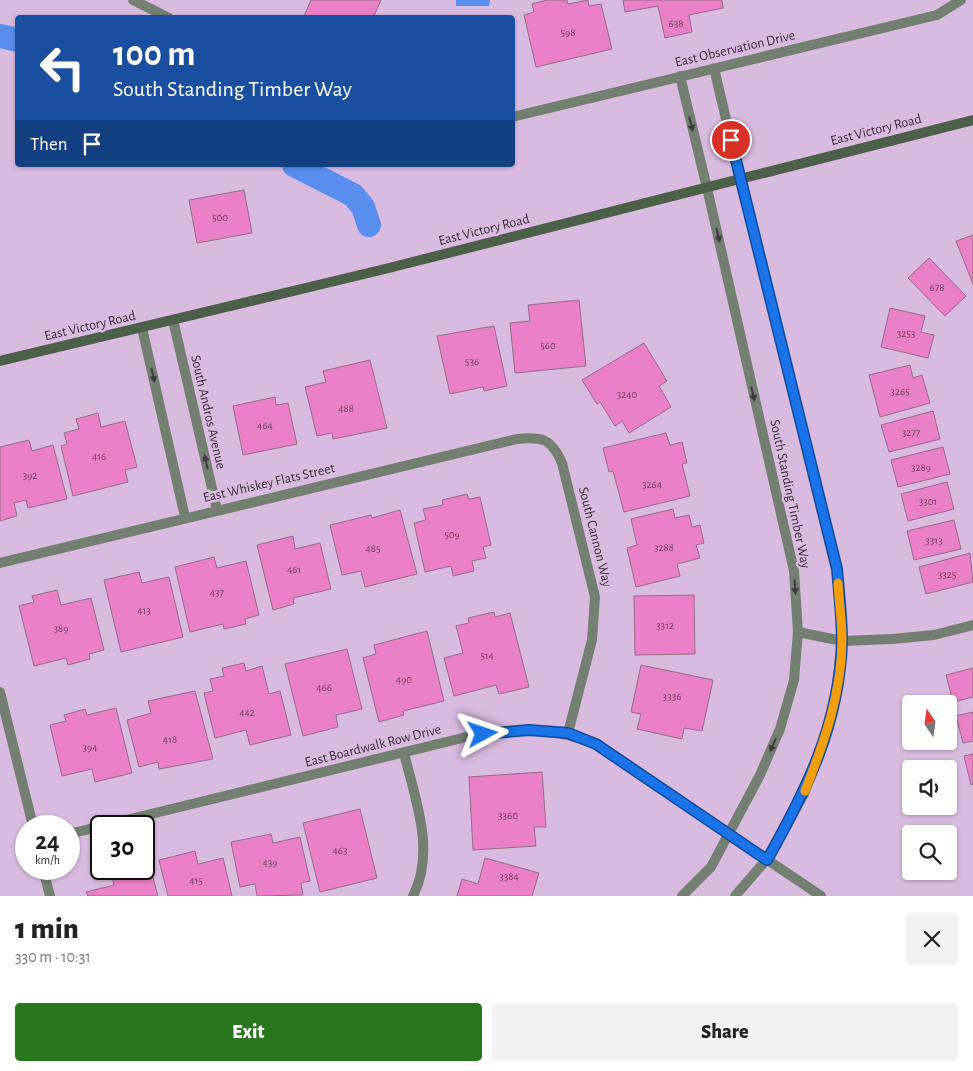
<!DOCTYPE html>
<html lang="en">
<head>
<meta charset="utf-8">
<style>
  body { margin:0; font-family:"Alegreya Sans",sans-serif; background:#f2f2f2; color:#222; height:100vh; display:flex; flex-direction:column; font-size:19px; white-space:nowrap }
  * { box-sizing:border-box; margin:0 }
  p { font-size:16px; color:#767676 }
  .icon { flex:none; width:28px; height:28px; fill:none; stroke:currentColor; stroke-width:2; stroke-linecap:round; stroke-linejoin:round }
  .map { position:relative; height:896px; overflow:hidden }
  .side { display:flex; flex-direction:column; background:#fff; flex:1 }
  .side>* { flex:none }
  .top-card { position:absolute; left:15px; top:15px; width:500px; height:152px; border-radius:5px; box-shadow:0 1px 4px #0004; background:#1a4fa0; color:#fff; overflow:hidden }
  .needle { width:32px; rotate:347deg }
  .fabs { position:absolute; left:902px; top:695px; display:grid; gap:10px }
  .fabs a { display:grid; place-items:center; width:55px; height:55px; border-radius:5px; background:#fff; box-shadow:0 1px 4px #0004; font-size:25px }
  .speed { position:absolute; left:15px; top:815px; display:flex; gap:10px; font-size:25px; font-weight:700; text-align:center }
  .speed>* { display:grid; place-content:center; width:65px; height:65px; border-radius:50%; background:#fff; box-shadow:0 1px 4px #0004; line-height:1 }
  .speed small { font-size:12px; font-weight:400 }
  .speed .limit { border:2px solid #111; border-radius:8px; background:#fff; color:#111 }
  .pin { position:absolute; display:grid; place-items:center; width:42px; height:42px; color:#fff; margin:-21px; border:2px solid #fff; border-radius:50%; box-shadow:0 1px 5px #0007 }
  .me { position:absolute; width:55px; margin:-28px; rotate:85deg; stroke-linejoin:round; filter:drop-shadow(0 0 4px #0008) }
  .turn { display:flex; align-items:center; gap:18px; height:105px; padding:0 15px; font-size:22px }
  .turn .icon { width:65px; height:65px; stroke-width:2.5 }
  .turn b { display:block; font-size:35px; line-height:42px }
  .then { display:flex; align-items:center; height:48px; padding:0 15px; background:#0003; gap:10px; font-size:19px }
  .round { display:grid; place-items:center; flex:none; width:52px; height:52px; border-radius:5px; background:#f2f2f2 }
  .overview { display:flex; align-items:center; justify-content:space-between; height:85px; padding:0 15px }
  h1 { font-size:30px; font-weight:800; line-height:38px }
  .primary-button { display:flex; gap:10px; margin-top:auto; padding:10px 15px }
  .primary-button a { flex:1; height:58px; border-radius:5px; background:#28761d; color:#fff; font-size:20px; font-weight:800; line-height:58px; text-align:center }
  .primary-button a+a { background:#f2f2f2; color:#222 }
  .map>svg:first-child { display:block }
  .water { fill:#598eee }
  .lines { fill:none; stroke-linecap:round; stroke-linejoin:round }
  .canal { stroke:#598eee; stroke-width:24 }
  .building { fill:#ea80c7; stroke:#946c85 }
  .minor { stroke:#738071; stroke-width:10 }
  .tertiary { stroke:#738071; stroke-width:10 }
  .secondary { stroke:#4c5f49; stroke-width:10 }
  .oneway { fill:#403841 }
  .route-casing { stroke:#114b97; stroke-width:12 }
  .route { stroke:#1a73e8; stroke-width:9 }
  .slow { stroke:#f59e0b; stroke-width:9 }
  .labels { text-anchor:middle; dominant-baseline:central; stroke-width:5; stroke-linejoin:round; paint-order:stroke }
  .number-label { font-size:11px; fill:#64405c }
  .street-label { font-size:14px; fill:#372b39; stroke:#dabbe0 }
</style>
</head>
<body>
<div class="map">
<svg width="973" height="896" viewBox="0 0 973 896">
  <rect width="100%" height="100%" fill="#dabbe0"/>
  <path class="water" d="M456 0H490L489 6H456Z"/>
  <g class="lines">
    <path class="canal" d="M0 36 18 40
      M294 165 353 195 363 207 369 225"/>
  </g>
  <path class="building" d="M311 0H381L373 18H303Z
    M547 0H567L568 4 588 0 589 6 601 4 612 49 536 67 524 15 534 12 532 4Z
    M623 0H722L723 8 689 15 692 32 665 38 658 6 625 12Z
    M244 190 252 233 197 243 189 200Z
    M973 235V284L956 241Z
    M929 258 966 296 945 316 908 278Z
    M579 300 586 366 515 373 510 323 530 321 528 305Z
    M890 308 925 316 921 332 934 335 928 358 881 347Z
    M494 326 507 386 484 391 483 387 450 394 437 336Z
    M644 343 667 381 659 386 671 407 629 433 622 421 615 426 600 402 597 404 582 380Z
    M370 360 387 428 333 439 332 433 317 436 305 387 326 382 323 371Z
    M910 365 913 378 922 375 930 403 880 417 869 375Z
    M275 397 276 405 288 403 297 444 243 455 233 406Z
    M933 411 940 439 889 452 881 425Z
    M98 413 101 427 125 421 137 467 125 470 128 482 73 496 61 446 67 444 64 433 79 429 76 419Z
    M666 433 670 445 682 442 687 463 682 464 690 496 624 512 613 471 609 472 603 448Z
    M29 440 32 451 53 445 67 499 28 508 26 500 14 503 17 516 0 521V447Z
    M943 447 950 474 898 487 891 460Z
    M947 482 954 509 908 521 901 494Z
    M467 494 469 499 480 497 491 545 483 547 486 558 472 561 474 571 453 576 451 566 425 572 414 523 426 520 423 509 443 505 442 500Z
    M673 509 675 518 689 515 692 527 700 525 704 543 696 545 700 558 677 564 680 576 636 587 627 548 637 545 631 519Z
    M400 510 417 574 365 587 361 571 342 575 330 525 371 515 372 518Z
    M954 520 961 549 914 560 907 531Z
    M293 536 295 549 320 543 331 589 293 598 294 604 273 610 257 545Z
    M970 553 973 582 926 594 919 567Z
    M214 557 217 568 246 561 259 615 245 619 246 624 224 629 223 624 190 632 175 567Z
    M139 572 142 583 169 577 183 637 121 652 104 580Z
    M57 590 61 605 91 598 104 650 89 654 90 659 68 665 66 658 34 666 19 606 34 602 32 596Z
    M694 595 695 654 635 655 634 596Z
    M494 612 495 617 510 613 529 687 499 694 496 685 454 696 444 658 463 653 456 626 469 623 468 618Z
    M427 631 444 701 403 711 404 715 379 722 363 658 376 654 374 645Z
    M347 649 362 709 336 715 338 727 303 736 285 664Z
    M244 663 246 671 262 666 269 694 280 691 291 735 250 745 246 730 215 738 204 693 213 691 210 679 224 676 222 668Z
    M641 665 713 680 702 731 684 728 682 739 637 729 641 714 631 712Z
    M973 668V697L953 702 946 675Z
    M195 691 213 759 159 769 158 762 139 767 127 720 151 713 148 701Z
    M116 708 132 773 95 782 92 769 62 776 50 725 66 721 64 715 85 709 87 715Z
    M973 712V741L963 743 956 716Z
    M973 754V784L971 785 964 756Z
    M542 772 546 827H534L536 846 473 850 469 777Z
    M360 809 377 878 320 892 303 823Z
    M271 834 273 843 300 837 310 881 301 883 303 895 257 896 255 884 240 887 231 842Z
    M195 851 198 864 223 858 232 896H168L159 860Z
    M485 858 539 873 532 896H457L462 879 478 884Z
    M149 863 158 896H88L86 892 114 885 111 874 130 869H144V865Z"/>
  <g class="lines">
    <path class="minor" d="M133 0 169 18
      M714 68 740 179
      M680 76 707 188
      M512 117 937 15 961 0
      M173 320 217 510
      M142 328 185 517
      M0 563 517 439C542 436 552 439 562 463L595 597 592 640 568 733
      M798 632 842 641 892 639 934 635 973 625
      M0 692 33 826
      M404 753C415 799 436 851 413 896
      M69 834 483 733C528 730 553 727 595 744L821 896
      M43 869 50 896"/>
    <path class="tertiary" d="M682 896 711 867 760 775 780 729 794 680 798 632 794 571 707 188
      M735 896 767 859 804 794 823 743 836 695 842 641 837 569 740 179"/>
    <path class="secondary" d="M0 361 389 268 973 120"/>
  </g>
  <defs><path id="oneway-solid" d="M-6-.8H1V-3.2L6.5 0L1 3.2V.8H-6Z" transform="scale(1.25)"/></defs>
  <g class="oneway">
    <use href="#oneway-solid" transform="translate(691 124) rotate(76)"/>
    <use href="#oneway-solid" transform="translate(718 235) rotate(77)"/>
    <use href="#oneway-solid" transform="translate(153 375) rotate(77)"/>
    <use href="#oneway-solid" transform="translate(753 394) rotate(77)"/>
    <use href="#oneway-solid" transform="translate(206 462) rotate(-103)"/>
    <use href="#oneway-solid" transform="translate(795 587) rotate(86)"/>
    <use href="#oneway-solid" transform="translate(773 745) rotate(114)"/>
  </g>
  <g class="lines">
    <defs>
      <path id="route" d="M483 734 529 730 568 733 596 744 767 860C807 789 839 725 842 642 842 618 839 593 837 569L731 140"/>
    </defs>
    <use href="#route" class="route-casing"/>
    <use href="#route" class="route"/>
    <path class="slow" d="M805 791C824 743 842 692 842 640 842 621 839 602 838 583"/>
  </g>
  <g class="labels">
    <g class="number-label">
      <text x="676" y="23">638</text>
      <text x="568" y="32">598</text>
      <text x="220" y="217">500</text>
      <text x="937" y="287">678</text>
      <text x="906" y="333">3253</text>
      <text x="548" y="345">560</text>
      <text x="472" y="361">536</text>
      <text x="900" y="391">3265</text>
      <text x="627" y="394">3240</text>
      <text x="346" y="408">488</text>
      <text x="265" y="425">464</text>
      <text x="911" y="432">3277</text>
      <text x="99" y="456">416</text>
      <text x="921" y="467">3289</text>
      <text x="30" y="475">392</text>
      <text x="652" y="484">3264</text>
      <text x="928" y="501">3301</text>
      <text x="452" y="534">509</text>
      <text x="934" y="540">3313</text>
      <text x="664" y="547">3288</text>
      <text x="373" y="548">485</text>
      <text x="294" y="569">461</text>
      <text x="947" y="574">3325</text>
      <text x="217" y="592">437</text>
      <text x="144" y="610">413</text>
      <text x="665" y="625">3312</text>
      <text x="61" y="628">389</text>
      <text x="487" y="655">514</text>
      <text x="404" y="679">490</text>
      <text x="324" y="687">466</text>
      <text x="672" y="696">3336</text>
      <text x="247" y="712">442</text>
      <text x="170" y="739">418</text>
      <text x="90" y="747">394</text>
      <text x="508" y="815">3360</text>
      <text x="340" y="850">463</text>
      <text x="270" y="862">439</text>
      <text x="509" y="876">3384</text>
      <text x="196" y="880">415</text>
    </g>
    <g class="street-label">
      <text transform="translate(735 49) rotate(-13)">East Observation Drive</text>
      <text transform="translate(876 130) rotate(-14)">East Victory Road</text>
      <text transform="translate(484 230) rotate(-14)">East Victory Road</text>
      <text transform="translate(90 326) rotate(-13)">East Victory Road</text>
      <text transform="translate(208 412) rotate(77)">South Andros Avenue</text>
      <text transform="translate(269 483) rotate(-13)">East Whiskey Flats Street</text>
      <text transform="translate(790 494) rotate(78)">South Standing Timber Way</text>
      <text transform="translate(595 537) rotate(76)">South Cannon Way</text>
      <text transform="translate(373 746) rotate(-14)">East Boardwalk Row Drive</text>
    </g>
  </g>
</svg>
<div class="fabs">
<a><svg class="needle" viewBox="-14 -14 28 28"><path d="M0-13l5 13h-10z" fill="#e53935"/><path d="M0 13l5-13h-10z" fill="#767676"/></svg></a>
<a><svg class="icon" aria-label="sound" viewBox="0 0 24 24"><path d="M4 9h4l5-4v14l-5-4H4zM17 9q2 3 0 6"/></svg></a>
<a><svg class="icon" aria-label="search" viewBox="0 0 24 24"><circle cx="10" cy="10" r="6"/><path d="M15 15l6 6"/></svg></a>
</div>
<div class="speed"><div>24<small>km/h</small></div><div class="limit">30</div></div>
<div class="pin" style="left:731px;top:140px;background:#d93025"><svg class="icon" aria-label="arrive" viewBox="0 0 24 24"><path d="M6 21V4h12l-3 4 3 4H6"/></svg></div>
<svg class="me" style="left:483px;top:734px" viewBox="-20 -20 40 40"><path d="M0-17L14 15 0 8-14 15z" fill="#1a73e8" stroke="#fff" stroke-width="4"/></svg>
<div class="top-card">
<div class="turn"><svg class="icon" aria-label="left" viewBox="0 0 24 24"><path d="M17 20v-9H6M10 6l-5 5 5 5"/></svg><div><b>100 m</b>South Standing Timber Way</div></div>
<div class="then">Then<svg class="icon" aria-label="arrive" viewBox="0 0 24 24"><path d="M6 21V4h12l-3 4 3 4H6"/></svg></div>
</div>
</div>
<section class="side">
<div class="overview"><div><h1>1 min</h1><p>330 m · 10:31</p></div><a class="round"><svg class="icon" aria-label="close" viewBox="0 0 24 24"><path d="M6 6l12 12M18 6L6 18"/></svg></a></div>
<div class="primary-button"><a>Exit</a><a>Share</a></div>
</section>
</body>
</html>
